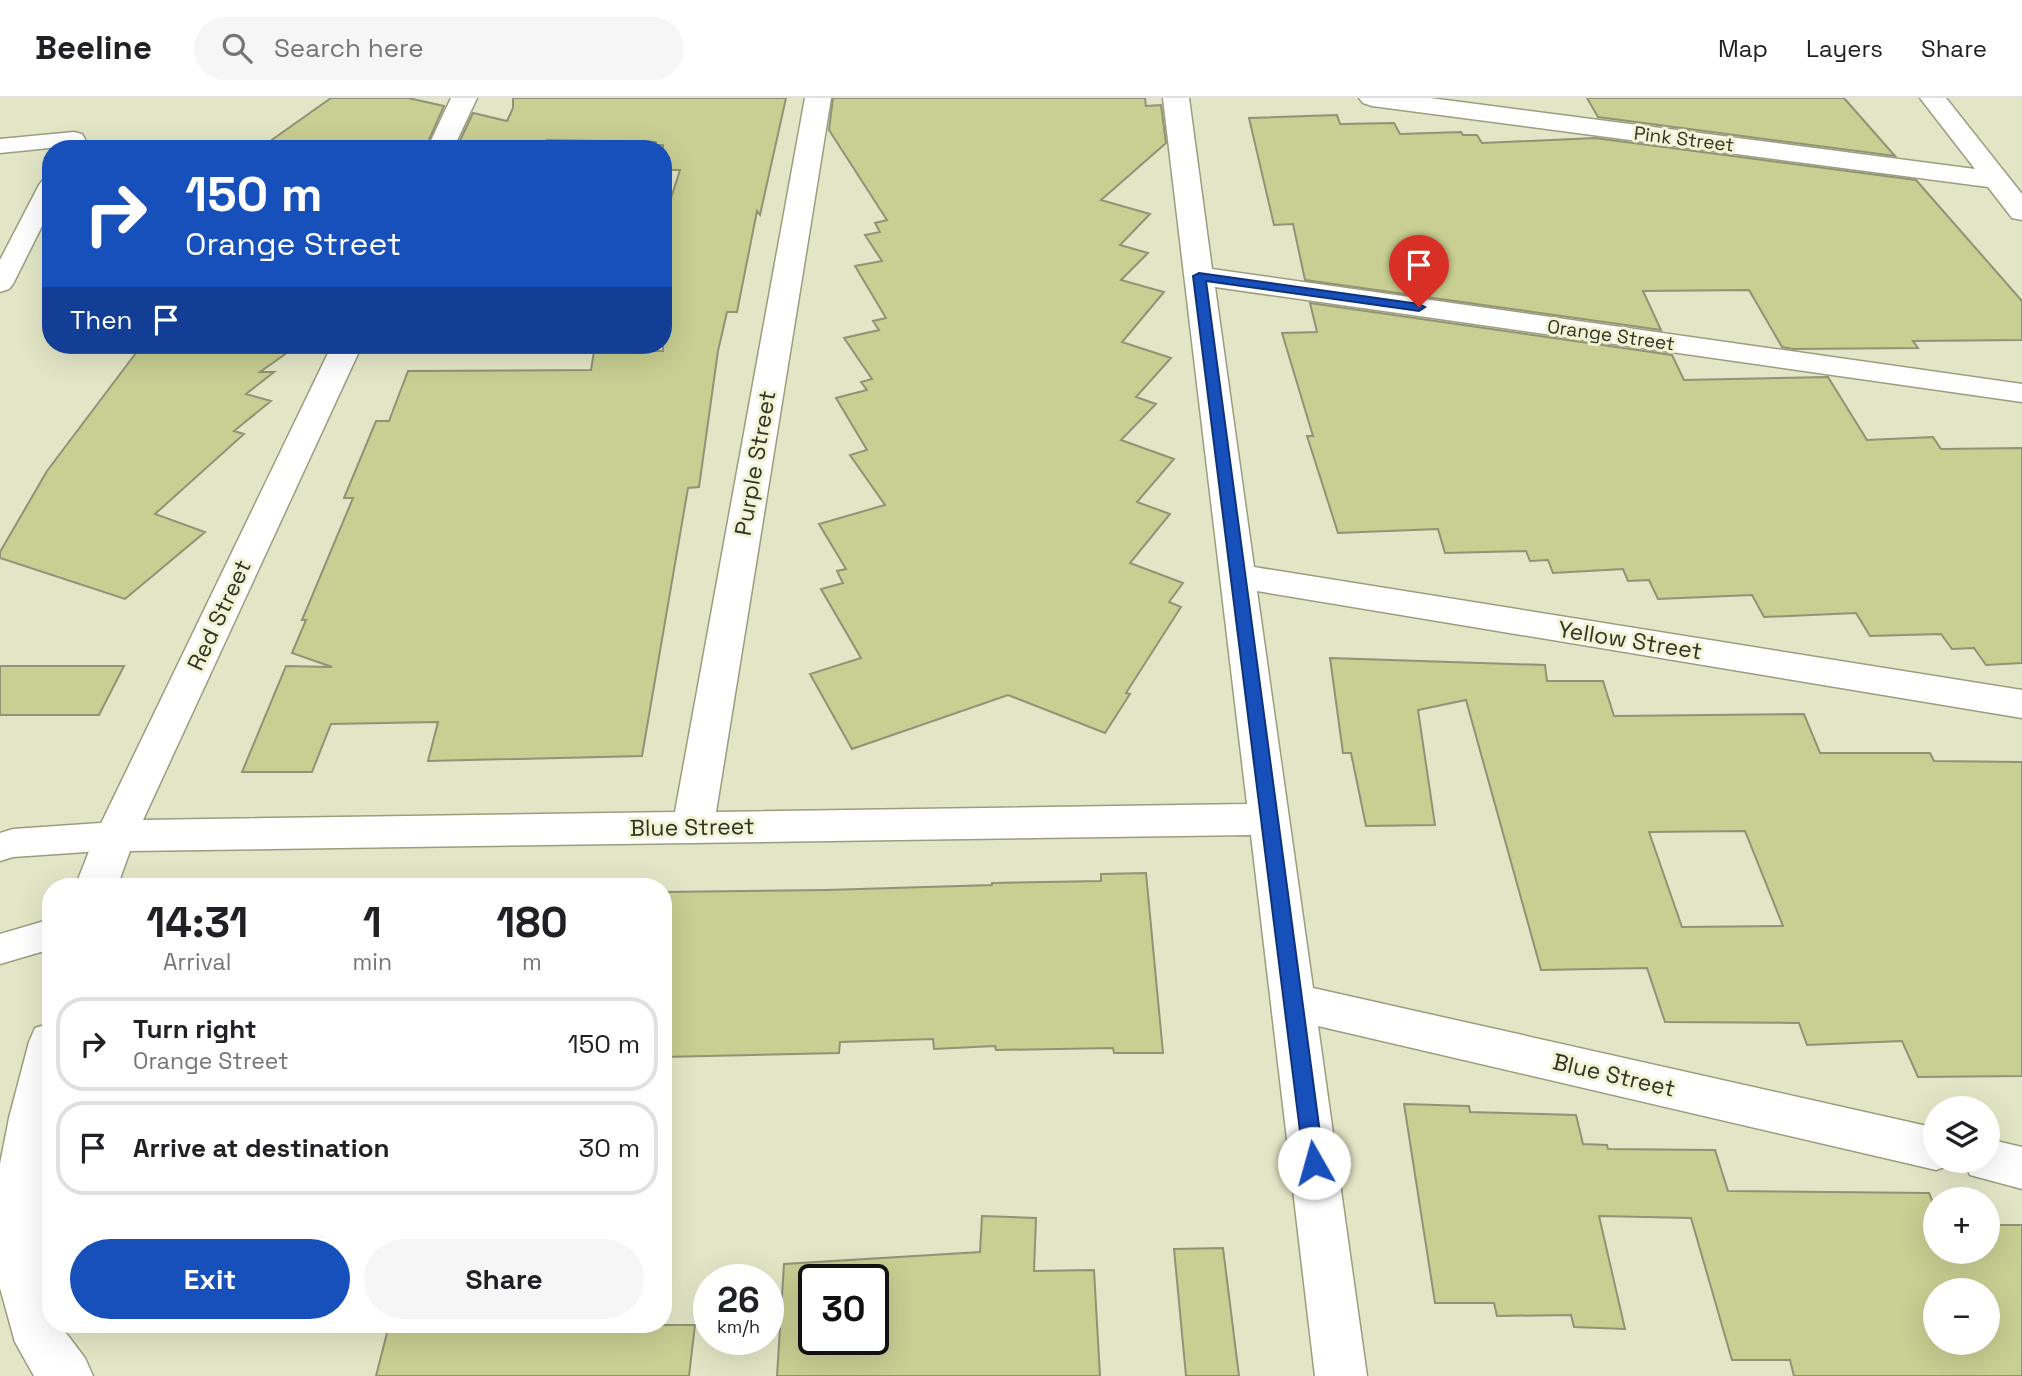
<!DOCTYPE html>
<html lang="en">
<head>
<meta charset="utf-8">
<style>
  body { margin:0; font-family:"Space Grotesk",sans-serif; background:#f6f6f6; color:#202124; height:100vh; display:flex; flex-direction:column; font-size:26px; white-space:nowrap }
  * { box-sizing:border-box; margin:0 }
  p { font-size:23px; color:#757577 }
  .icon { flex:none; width:38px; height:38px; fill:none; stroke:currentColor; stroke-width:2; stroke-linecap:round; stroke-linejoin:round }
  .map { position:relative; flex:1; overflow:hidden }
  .sheet { position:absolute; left:42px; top:780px; width:630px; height:455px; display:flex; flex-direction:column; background:#fff; border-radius:28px; box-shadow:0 7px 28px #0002 }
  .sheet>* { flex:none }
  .banner { position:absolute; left:42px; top:42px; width:630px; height:214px; border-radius:28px; box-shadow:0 7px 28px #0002; background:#174fbb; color:#fff; overflow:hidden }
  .fabs { position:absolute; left:1923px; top:998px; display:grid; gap:14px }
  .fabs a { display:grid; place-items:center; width:77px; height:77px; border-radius:50%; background:#fff; box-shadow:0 7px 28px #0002; font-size:35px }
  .speed { position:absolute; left:693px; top:1166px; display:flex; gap:14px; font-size:35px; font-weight:700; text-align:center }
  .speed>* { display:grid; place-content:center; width:91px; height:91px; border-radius:50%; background:#fff; box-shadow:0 7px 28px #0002; line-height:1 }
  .speed small { font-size:18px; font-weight:400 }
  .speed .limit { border:4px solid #111; border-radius:10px; background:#fff; color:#111 }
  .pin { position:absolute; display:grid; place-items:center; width:60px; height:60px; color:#fff; margin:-72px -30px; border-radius:50% 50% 50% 0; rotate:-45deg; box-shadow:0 0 7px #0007 }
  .pin .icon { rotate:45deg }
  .me { position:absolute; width:77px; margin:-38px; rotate:353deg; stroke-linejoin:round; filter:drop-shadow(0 0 5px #0008) }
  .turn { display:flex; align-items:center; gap:24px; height:147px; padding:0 28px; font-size:32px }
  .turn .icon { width:91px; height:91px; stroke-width:2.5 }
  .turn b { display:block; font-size:49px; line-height:60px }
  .then { display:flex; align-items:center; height:66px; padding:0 28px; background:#0003; gap:14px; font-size:26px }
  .eta { display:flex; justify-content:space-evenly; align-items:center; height:119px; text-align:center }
  .eta b { font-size:42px; font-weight:600; line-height:49px }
  .action { display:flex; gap:14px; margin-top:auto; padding:14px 28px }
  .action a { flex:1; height:80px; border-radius:42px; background:#174fbb; color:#fff; font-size:28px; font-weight:600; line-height:80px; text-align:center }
  .action a+a { background:#f6f6f6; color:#202124 }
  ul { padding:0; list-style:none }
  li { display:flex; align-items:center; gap:21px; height:94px; margin:0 14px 10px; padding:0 14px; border:4px solid #e0e0e0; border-radius:28px }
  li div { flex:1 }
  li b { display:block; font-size:26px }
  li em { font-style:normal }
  header { display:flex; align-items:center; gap:42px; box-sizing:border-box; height:98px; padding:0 35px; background:#fff; border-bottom:2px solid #e0e0e0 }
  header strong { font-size:33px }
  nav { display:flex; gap:38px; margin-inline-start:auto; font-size:24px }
  .search { width:490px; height:63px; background:#f6f6f6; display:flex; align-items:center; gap:18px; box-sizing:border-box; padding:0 24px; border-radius:38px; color:#757577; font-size:26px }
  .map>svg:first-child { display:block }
  .building { fill:#c9ce92; stroke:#909375; stroke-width:2; fill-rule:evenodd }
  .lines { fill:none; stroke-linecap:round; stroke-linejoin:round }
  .lane-casing { stroke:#9a9d7e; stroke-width:3 }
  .street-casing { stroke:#9a9d7e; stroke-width:3 }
  .lane { fill:#fff; fill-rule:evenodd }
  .street { fill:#fff; fill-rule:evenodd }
  .route { fill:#174fbb; stroke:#0f337a; stroke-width:2 }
  .labels { text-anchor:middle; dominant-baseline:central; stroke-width:6; stroke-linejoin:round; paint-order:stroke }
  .far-street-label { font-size:19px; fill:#323327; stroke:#f0f4d3 }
  .street-label { font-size:23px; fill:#323327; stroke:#f0f4d3 }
</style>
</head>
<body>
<header>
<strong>Beeline</strong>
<div class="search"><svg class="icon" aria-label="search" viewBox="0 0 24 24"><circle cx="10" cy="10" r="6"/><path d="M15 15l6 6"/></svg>Search here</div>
<nav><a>Map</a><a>Layers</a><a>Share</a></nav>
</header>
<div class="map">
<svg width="2022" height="1278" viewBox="0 0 2022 1278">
  <rect width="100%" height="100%" fill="#e3e6c6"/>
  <path class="building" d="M331 0H408L444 8 425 51H259Z
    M513 0H786L760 117 757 113 737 214H727L718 253 699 389 688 390 642 658 428 663 438 624 331 626 312 674H242L286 568 332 569 292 555 306 522H302L353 400H344L376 323H389L408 273 591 272 594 253H663V125L680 72H663V47H655L656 44 547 42 544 51H456L473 15 507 23 513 10Z
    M833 0H1145L1146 8 1161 7 1166 45 1101 102 1150 116 1120 147 1148 155 1121 182 1164 194 1122 244 1171 260 1136 299 1156 306 1121 342 1174 361 1137 404 1170 416 1130 465 1183 485 1169 504 1181 509 1126 595 1130 596 1105 635 1008 597 852 651 810 576 861 560 821 491 843 485 837 473 846 471 819 426 885 407 850 357 867 352 836 300 867 292 861 284 872 281 844 240 879 232 873 223 886 220 855 168 882 163 865 137 880 134 875 125 887 122 829 32Z
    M1587 0H1844L1895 58 1598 19Z
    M1337 17 1340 26 1394 25 1400 36 1461 34 1463 37H1477L1482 45 1595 40 1916 82 2022 203V242L1913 243 1918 250 1793 251 1782 249 1749 192 1643 193 1661 232 1305 182 1293 126 1274 127 1249 20Z
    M1310 205 1672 257 1684 282 1828 279 1867 342 1933 339 1941 351 2022 350V565L1986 567 1974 550 1952 551 1941 536 1870 538 1856 515 1764 519 1752 497 1658 501 1649 482 1628 483 1623 471 1553 475 1548 462 1530 463 1526 453 1445 455 1438 431 1338 435 1307 338H1313L1282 235 1317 234Z
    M142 247H298L260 274H274L246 296 271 303 234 333 244 336 155 416 205 434 125 501 0 460V454L47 373Z
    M1330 560 1545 567 1547 583H1603L1614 618 1804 616 1820 655H1930L1934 663 2022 664V978L1918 979 1902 943 1807 947 1799 925 1665 924 1647 870 1541 872 1466 602 1418 612 1435 727 1366 728 1351 655H1343ZM1745 733 1783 828 1682 829 1649 734Z
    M0 568H124L99 617H0Z
    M1146 775 1163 955H1114L1113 950 996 952 995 948 934 951 933 941 840 944 839 955 663 959V794L826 792 992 787V785L1101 783V776Z
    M1404 1006 1469 1008 1470 1014 1576 1017 1583 1046 1607 1047 1608 1051 1715 1052 1728 1093 1929 1095 1936 1112V1153H1988V1127H2022V1278H1794L1790 1262H1732L1691 1120 1599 1118 1625 1231 1574 1229 1571 1217 1497 1218 1494 1205H1435ZM1936 1192H1988V1244H1936Z
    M982 1118 1036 1120 1034 1173 1094 1172 1100 1278H777L784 1166 980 1154ZM814 1181H873V1241H814Z
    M1223 1150 1239 1278H1186L1174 1151Z
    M389 1227H695L689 1278H376Z"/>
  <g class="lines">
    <defs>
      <path id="lane" d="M74 34 82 36 85 41 80 51 59 49 0 55V41Z
        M51 80V110L13 186 9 191 0 194V162L39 87 43 82Z
        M115 724 127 728 133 738 127 748 115 752 13 759 0 763V735L13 731Z
        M51 821V851L0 866V836Z"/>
      <path id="street" d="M451 0H477L453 51H427Z
        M805 0H831L716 714 1247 706 1163 0H1189L1212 171 2022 286V304L1215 189 1254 469 2022 592V620L1257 493 1313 890 1936 1030V1062H1954L1953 1066 1936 1072 1318 928 1367 1278H1315L1251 737 130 753 117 789H75L95 738 332 247H362L143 722 675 714Z
        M1359 0H1430L1975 71 1920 0H1946L2022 96V122L2012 120 1988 89 1372 8 1363 5Z
        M51 925V1045L44 1096 43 1134 51 1193V1227H60L85 1260 93 1278H34L15 1244 0 1190V1066L9 1020 29 944 35 930Z
        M1988 1041 2022 1049V1091L1970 1077 1963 1062H1988Z"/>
    </defs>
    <use href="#lane" class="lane-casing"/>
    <use href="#street" class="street-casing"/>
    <use href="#lane" class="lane"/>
    <use href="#street" class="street"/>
  </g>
  <path class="route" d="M1199 175 1419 206 1425 209 1419 213 1206 183 1324 1065 1321 1071 1314 1073 1307 1071 1304 1065 1193 178Z"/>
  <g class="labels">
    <g class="far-street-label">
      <text transform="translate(1684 41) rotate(7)">Pink Street</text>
      <text transform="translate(1611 237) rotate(8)">Orange Street</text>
    </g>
    <g class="street-label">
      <text transform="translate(755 365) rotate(-80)">Purple Street</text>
      <text transform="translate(219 517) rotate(-65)">Red Street</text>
      <text transform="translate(1630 542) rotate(9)">Yellow Street</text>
      <text transform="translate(692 729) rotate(-1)">Blue Street</text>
      <text transform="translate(1614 977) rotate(13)">Blue Street</text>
    </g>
  </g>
</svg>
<div class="fabs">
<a><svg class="icon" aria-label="layers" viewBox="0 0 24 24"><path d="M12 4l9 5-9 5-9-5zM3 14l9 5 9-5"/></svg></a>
<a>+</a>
<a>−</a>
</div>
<div class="speed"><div>26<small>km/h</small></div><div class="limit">30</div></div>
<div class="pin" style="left:1419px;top:209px;background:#d93025"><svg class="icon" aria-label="arrive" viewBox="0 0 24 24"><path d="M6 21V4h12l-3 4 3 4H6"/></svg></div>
<svg class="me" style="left:1314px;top:1065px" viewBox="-20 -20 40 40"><circle r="19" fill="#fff"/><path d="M0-13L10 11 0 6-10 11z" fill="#174fbb"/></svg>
<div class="banner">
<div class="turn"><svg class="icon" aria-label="right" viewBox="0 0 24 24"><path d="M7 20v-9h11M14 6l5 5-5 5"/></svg><div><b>150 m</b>Orange Street</div></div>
<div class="then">Then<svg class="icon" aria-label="arrive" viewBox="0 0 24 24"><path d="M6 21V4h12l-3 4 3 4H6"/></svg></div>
</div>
<section class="sheet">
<div class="eta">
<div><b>14:31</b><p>Arrival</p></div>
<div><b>1</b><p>min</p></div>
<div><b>180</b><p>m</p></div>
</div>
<ul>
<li><svg class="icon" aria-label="right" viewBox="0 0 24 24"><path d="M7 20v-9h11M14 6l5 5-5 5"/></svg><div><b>Turn right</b><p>Orange Street</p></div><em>150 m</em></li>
<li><svg class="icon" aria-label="arrive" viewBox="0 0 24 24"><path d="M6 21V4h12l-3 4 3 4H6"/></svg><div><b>Arrive at destination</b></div><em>30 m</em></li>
</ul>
<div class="action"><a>Exit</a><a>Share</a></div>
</section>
</div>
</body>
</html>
